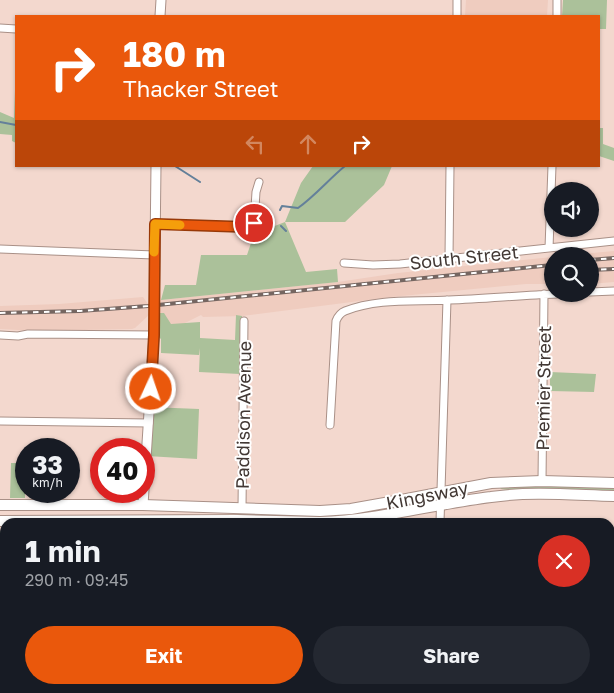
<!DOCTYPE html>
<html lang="en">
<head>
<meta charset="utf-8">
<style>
  body { margin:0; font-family:"Golos Text",sans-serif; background:#242831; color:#f1f3f6; height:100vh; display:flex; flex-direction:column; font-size:19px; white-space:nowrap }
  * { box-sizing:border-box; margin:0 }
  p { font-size:16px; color:#9ea1a6 }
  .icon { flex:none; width:28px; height:28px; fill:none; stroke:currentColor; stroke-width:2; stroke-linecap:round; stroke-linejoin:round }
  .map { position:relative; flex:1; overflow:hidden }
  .drawer { position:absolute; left:0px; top:518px; width:615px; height:176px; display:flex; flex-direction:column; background:#171b24; border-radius:15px 15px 0 0; box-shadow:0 1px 4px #0004 }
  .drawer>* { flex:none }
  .top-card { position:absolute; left:15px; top:15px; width:585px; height:152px; border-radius:0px; box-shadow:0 1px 4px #0004; background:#ea580c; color:#fff; overflow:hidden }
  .buttons { position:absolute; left:544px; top:182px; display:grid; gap:10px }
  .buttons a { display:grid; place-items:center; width:55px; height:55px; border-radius:50%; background:#171b24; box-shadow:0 1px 4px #0004; font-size:25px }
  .speed { position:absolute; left:15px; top:438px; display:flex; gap:10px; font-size:25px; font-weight:700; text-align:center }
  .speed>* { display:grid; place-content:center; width:65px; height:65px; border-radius:50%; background:#171b24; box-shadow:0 1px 4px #0004; line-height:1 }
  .speed small { font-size:12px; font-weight:400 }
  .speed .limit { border:8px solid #d22; background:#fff; color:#111 }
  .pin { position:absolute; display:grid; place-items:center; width:42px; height:42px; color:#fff; margin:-21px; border:2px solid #fff; border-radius:50%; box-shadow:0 1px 5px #0007 }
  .me { position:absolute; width:55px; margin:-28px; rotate:3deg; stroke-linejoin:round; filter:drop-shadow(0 0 4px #0008) }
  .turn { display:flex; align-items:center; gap:18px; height:105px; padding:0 25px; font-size:22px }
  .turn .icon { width:65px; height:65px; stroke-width:2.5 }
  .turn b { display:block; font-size:35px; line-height:42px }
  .lanes { display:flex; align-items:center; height:48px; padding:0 25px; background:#0003; justify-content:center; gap:25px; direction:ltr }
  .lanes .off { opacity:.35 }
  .round { display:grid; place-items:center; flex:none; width:52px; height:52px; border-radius:26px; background:#242831 }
  .summary { display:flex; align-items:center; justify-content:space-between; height:85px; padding:0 25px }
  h1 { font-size:30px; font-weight:700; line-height:38px }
  .action { display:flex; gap:10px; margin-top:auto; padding:10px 25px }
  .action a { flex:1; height:58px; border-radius:30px; background:#ea580c; color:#fff; font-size:20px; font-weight:700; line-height:58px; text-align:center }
  .action a+a { background:#242831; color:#f1f3f6 }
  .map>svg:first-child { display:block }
  .built { fill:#efccbf }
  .green { fill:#abc19a }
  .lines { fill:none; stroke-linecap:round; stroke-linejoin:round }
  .stream { stroke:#64809a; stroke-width:2 }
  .minor-casing { stroke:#a99087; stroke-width:9 }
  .tertiary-casing { stroke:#a99087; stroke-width:11 }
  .primary-casing { stroke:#a99087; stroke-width:12 }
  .minor { stroke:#fff; stroke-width:7 }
  .tertiary { stroke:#fff; stroke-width:9 }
  .primary { stroke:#fff; stroke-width:10 }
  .rail-casing { stroke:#756661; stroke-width:4 }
  .rail { stroke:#fff; stroke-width:2; stroke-dasharray:5.5; stroke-linecap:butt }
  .route-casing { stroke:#983908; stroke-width:12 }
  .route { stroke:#ea580c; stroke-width:9 }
  .slow { stroke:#f59e0b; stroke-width:9 }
  .labels { text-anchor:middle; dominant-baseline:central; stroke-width:4; stroke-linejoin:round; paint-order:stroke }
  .street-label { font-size:18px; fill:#423834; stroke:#fff }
</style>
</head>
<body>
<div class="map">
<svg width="614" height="693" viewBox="0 0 614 693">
  <rect width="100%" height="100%" fill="#f3d8ce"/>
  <path class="built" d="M466 0H548L547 16H465Z
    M614 251V282L590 284V256H559Z
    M552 257V284H526L391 297 242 316 203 317 201 315 183 324 159 329 158 314 149 315 135 328 132 329 36 331 0 329V306L59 304 143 297 148 304 160 303 161 300 338 282 398 273Z"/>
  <path class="green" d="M563 0H607L606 29H599V16H562Z
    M15 90 16 91V143L12 141V135L0 134V112L14 118Z
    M599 128H603V144L614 148V161L599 156Z
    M313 166H392L384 185 345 222H285L306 272 337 269 338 282 161 300 165 285H196L201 255H247L254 234 285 222 301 183Z
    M155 313H164L171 324 200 322V338L235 340 236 315 242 316 240 374 199 372 200 348 199 355 161 353V339L155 334Z
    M550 372 596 374 594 392 550 391Z
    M150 407 199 409 197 459 147 456Z
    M11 463H25V498H10Z
    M537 486 614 488V492L510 490 501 489 500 487Z
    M0 531H5V660L0 665Z"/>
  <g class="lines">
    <path class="stream" d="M0 122 16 125
      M175 166 200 182
      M280 210 282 206 298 208C315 196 329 179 345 166
      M281 226 286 231"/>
    <defs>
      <path id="minor" d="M457 16V0
        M557 16V0
        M0 28 16 29
        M155 224 249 226 254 223 256 192 259 182
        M549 248 552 166
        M0 249 154 255
        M449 258 450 166
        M344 263 373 265 400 264 614 241
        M590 292 614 291
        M0 335 18 336 28 334 154 335
        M0 421 149 423
        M330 425 336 321C338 316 340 313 345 311 378 298 414 302 449 300 485 299 521 295 557 294
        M542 481 544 294
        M242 508 244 321
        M440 522 447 300
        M610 671H614
        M434 693V689
        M544 693V689"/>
      <path id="tertiary" d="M160 16 161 0
        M143 505 154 335 156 166
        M136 693V689"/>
      <path id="primary" d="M0 505H143L320 511 351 509 396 501 491 483 542 481 614 483
        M0 521 237 520 319 522
        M320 522C378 520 434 504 491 497 532 491 573 495 614 496"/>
    </defs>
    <use href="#minor" class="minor-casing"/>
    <use href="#tertiary" class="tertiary-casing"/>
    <use href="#primary" class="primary-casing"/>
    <use href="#minor" class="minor"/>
    <use href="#tertiary" class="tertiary"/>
    <use href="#primary" class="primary"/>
    <defs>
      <path id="rail" d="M590 260 614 258
        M590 270 614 269
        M0 313 80 311 148 306 552 265"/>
    </defs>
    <use href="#rail" class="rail-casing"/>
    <use href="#rail" class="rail"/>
  </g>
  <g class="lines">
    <defs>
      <path id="route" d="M151 389 154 335 155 224 246 227 254 223"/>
    </defs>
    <use href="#route" class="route-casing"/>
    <use href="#route" class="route"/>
    <path class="slow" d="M154 252 155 224 180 225"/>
  </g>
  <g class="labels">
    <g class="street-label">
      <text transform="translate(464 257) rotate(-6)">South Street</text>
      <text transform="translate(543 388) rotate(-89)">Premier Street</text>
      <text transform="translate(243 415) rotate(-89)">Paddison Avenue</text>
      <text transform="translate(427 495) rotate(-11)">Kingsway</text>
    </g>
  </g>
</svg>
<div class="buttons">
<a><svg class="icon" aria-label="sound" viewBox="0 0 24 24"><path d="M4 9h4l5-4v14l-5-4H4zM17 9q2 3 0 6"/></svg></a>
<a><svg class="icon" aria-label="search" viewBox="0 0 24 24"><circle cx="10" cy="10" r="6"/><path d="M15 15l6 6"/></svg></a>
</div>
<div class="speed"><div>33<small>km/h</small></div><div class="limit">40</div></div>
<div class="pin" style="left:254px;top:223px;background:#d93025"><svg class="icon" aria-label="arrive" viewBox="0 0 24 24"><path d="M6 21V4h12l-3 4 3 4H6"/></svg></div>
<svg class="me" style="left:151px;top:389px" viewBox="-20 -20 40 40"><circle r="17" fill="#ea580c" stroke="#fff" stroke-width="3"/><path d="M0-11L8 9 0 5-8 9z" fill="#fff"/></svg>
<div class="top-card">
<div class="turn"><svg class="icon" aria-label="right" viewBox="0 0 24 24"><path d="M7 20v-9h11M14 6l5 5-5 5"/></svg><div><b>180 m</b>Thacker Street</div></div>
<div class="lanes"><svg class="icon off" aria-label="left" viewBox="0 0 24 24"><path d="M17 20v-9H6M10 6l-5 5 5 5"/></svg><svg class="icon off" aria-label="ahead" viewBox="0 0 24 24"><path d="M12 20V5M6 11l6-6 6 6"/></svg><svg class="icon" aria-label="right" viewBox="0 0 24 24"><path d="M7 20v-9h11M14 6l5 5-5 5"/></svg></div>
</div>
<section class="drawer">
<div class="summary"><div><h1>1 min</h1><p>290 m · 09:45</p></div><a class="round" style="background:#d93025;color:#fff"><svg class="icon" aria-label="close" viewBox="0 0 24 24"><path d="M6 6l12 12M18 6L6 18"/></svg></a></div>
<div class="action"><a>Exit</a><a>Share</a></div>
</section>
</div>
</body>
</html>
